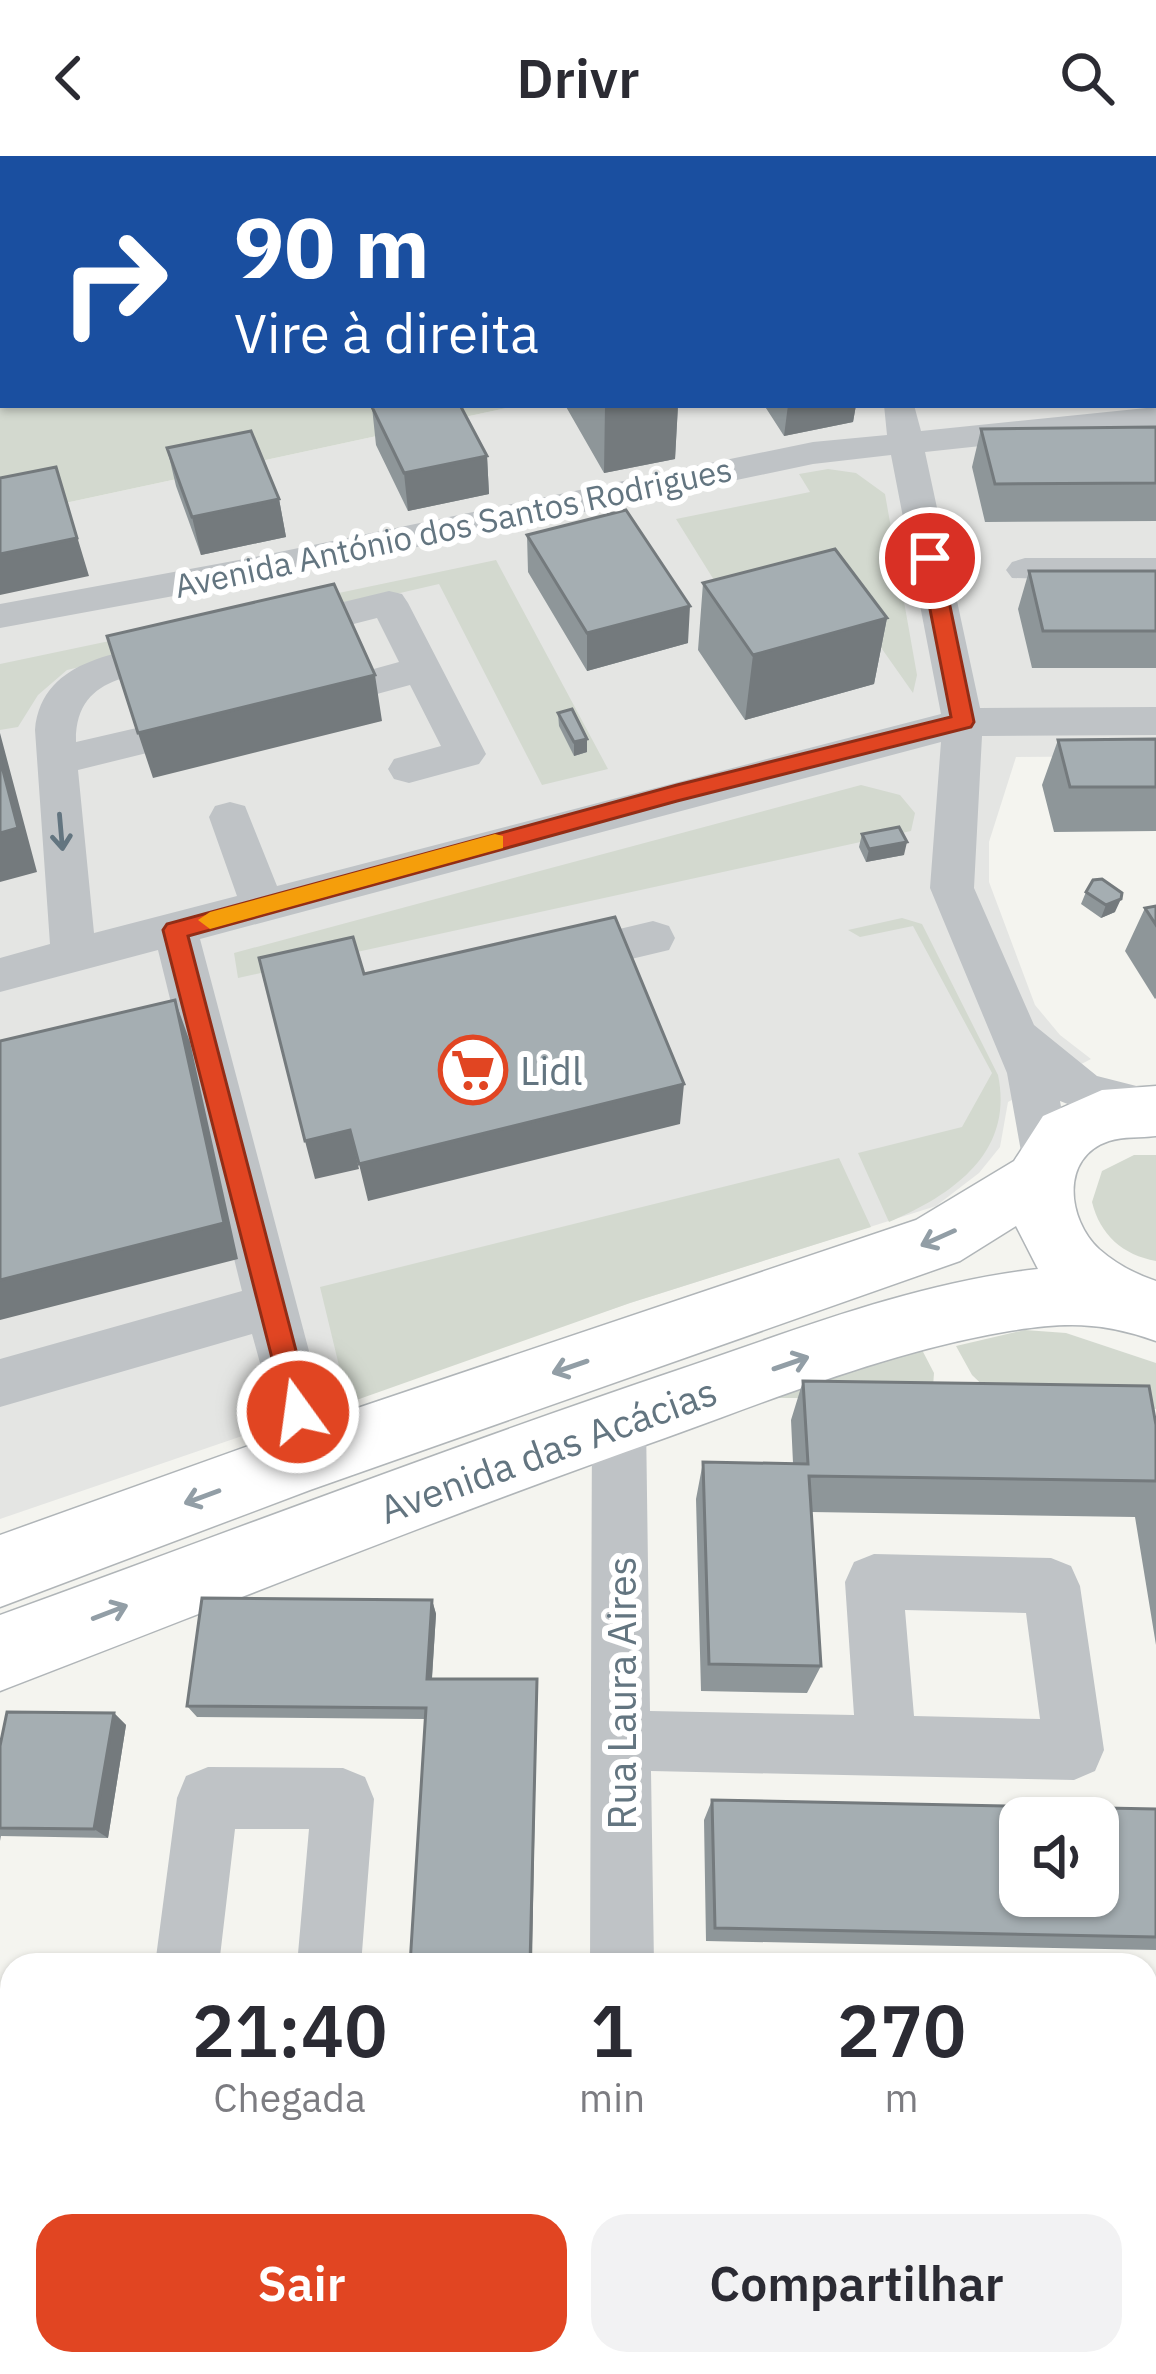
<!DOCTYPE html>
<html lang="pt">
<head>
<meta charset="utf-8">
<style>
  body { margin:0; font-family:"IBM Plex Sans",sans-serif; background:#f2f2f3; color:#2b2b33; height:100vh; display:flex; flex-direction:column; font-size:45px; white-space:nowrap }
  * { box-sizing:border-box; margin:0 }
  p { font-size:39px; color:#7c7c81 }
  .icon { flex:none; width:66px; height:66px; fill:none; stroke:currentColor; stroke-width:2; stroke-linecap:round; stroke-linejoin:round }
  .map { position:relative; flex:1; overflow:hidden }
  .details { position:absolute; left:0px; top:1797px; width:1158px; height:423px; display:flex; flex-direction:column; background:#fff; border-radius:36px 36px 0 0; box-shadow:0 3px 9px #0004 }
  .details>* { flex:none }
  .top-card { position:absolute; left:0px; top:0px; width:1158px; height:252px; box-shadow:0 3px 9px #0004; background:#1a4fa0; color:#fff; overflow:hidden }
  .fabs { position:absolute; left:999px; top:1641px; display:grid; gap:24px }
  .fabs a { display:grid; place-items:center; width:120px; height:120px; border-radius:24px; background:#fff; box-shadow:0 3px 9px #0004; font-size:60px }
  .pin { position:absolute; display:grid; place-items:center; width:102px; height:102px; color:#fff; margin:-51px; border:6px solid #fff; border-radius:50%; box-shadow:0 3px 12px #0007 }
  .me { position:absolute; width:132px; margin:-66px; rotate:346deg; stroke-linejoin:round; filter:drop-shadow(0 0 9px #0008) }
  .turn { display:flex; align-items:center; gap:42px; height:252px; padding:0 36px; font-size:54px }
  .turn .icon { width:156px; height:156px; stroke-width:2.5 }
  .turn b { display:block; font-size:84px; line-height:102px }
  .eta { display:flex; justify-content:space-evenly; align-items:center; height:204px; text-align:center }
  .eta b { font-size:72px; font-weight:600; line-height:84px }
  .primary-button { display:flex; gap:24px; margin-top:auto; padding:24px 36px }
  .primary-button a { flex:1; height:138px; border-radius:36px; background:#e14522; color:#fff; font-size:48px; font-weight:600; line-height:138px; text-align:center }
  .primary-button a+a { background:#f2f2f3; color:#2b2b33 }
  header { display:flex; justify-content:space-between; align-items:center; height:156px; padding:0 36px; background:#fff; font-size:54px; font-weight:600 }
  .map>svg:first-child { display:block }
  .built { fill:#e4e5e3 }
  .green { fill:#d3d9cf }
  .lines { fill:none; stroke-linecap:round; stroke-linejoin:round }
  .major-casing { stroke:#b0b5b8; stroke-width:3 }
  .minor { fill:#bfc3c6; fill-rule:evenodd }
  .major { fill:#fff; fill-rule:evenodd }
  .wall { fill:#8e9699 }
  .shaded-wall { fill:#747a7d }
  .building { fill:#a5aeb2; stroke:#747a7d; stroke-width:3; fill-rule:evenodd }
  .oneway { stroke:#637580 }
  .oneway2 { stroke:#929ea6 }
  .route { fill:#e14522; stroke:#922d16; stroke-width:3 }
  .slow { fill:#f59e0b }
  .labels { text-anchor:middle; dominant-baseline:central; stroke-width:12; stroke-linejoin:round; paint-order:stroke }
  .far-street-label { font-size:33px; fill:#637580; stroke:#fff }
  .poi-label { font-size:39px; fill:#637580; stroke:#fff; text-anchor:start }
  .street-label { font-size:39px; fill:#637580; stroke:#fff }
</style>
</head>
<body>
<header><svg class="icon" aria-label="back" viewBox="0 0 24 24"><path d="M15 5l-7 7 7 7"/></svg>Drivr<svg class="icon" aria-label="search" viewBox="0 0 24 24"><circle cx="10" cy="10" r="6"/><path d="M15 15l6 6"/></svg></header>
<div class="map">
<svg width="1156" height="2218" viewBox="0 0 1156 2218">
  <rect width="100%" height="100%" fill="#f4f4ef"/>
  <path class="built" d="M1156 229V600L1016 601 989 686V726L1035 849 1060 879 1091 903 1008 946 1000 991 979 1017 936 1050 630 1147 0 1363V361L521 249H1155Z"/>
  <path class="green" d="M0 0H971L3 3V249H521L0 361Z
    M828 313 856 317 885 338 917 519 913 537 825 412 722 437 676 363 810 336 799 318Z
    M496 404 608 613 542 629 439 428 67 514 38 539 18 571 0 574V508Z
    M861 629 900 639 915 657 911 675 238 822 234 797Z
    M902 762 922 768 998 919C1014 996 954 1038 889 1066L858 997 962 971 992 917 913 770 860 781 848 774Z
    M1134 999H1156V1105C1123 1099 1100 1079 1092 1046L1102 1015Z
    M839 1002 871 1071 630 1147 348 1247 320 1131Z
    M1025 1174 1066 1177 1156 1207V1253L994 1240 972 1219 956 1190Z
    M920 1190 934 1217 933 1231 916 1242H769Z"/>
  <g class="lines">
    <defs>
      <path id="major" d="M1156 930V980C1141 982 1123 980 1109 985 1060 1001 1067 1063 1099 1093 1116 1108 1135 1118 1156 1125V1185C1101 1165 1062 1166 1004 1176 888 1196 776 1242 665 1282 441 1361 221 1450 0 1535V1459C226 1377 450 1291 678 1214 796 1174 914 1127 1038 1113L1016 1070 960 1105 310 1334 0 1451V1379L310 1268 916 1064 1014 1005 1043 960 1102 934Z"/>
    </defs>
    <use href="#major" class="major-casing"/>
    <path class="minor" d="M884 249H914L921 275 1156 251V271L925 296 980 552 1156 551V579L982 580 974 732 1034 869 1097 920 1156 935V975L1113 966 1060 945 1070 1001 1063 1015 1046 1021 1029 1015 1022 1001 1007 917 930 732 941 586 200 783 337 1301 329 1319 310 1326 291 1319 252 1178 0 1251V1203L242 1135 158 794 0 836V802L50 788 35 574C42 499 127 496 185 484L199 488 205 497 199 506C145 521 75 513 76 586L141 571 155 575 161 585 155 595 78 614 94 777 237 740 209 661 215 650 230 646 245 650 277 730 941 558 891 299 813 308 255 425 0 472V448L255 401 813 286 887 279Z
      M1025 402H1156V426L1012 422 1006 414 1012 406Z
      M389 435 402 438 408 447 486 598 479 608 409 627 394 623 388 613 394 603 441 590 410 529 366 541 352 537 346 528 352 519 399 506 377 462 279 487 265 483 260 474 265 465Z
      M653 765 669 770 675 782 669 794 560 820 544 815 537 803 544 791Z
      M619 1241 638 1248 646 1266 650 1555 854 1559 845 1426 854 1406 874 1398 1051 1402 1071 1410 1080 1430 1104 1594 1095 1615 1074 1624 651 1615 654 1809H590L592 1266 600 1248ZM905 1454 1026 1457 1040 1563 914 1560Z
      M208 1611 343 1612 365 1621 374 1643 361 1809H297L309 1673H235L219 1809H155L177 1642 186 1620Z
      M1146 1847H1156V1913H1146Z
      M1146 2136H1156V2208H1146Z
      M51 2208H123L121 2218H49Z
      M586 2208H658V2218H586Z"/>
    <use href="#major" class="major"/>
  </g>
  <path class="wall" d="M998 0H1095L1063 1 1062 3H999Z
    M565 249H678L675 303 604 317Z
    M764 249H856L853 266 784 280Z
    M372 251 487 300 489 338 408 355 376 289Z
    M1156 271V365L985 366 972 311 981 273Z
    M167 292 279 343 286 381 201 399 176 330Z
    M527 379 688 487 587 515 528 416Z
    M1029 415H1156V512H1032L1018 453Z
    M703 427 887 462 874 528 745 564 698 494Z
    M558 557 587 583V596L574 600 559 570Z
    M1156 583V675L1054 676 1042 629 1058 584Z
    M862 678 904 699 866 706 859 691Z
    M1086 736 1115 756 1101 762 1081 748Z
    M1156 750V842L1155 843 1125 795 1145 752Z
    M803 1225 1156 1269V1489L1135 1361 811 1356 821 1510 807 1537 701 1535 696 1343 703 1306 793 1307 791 1264Z
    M432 1444 436 1458 432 1523H537L538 1535 425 1563 197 1561 187 1550Z
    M114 1557 126 1569 108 1682 1 1680 0 1685V1590Z
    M712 1644 1156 1653V1794L706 1785 704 1664Z"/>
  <path class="shaded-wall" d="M678 249 675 303 604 317 605 250Z
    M788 249H856L853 266 784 280Z
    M487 300 489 338 408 355 404 317Z
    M56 311 89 420 0 439V398Z
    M279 343 286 381 201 399 192 361Z
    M690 450 688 487 587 515V477Z
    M887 462 874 528 745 564 753 499Z
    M375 519 382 565 153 622 138 577Z
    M0 577 37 716 0 726Z
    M587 583V596L574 600V586Z
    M907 686 904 699 866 706 869 693Z
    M1121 743 1115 756 1101 762 1106 749Z
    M175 844 190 886 238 1103 0 1164V1124Z
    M684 928 680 968 368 1045 359 1008Z
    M350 974 359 1013 315 1023 305 985Z
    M432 1444 436 1458 431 1535 427 1523Z
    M537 1523 532 1809H530Z
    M114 1557 126 1569 108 1682 94 1673Z"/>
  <path class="building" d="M381 249H460L487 300 404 317 372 251Z
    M1156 271V327L995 328 981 273Z
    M251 275 279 343 192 361 167 292Z
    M56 311 77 382 0 398V322Z
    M626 354 690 450 587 477 527 379Z
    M835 393 887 462 753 499 703 427Z
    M1029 415H1156V475H1043Z
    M334 428 375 519 138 577 107 480Z
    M572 553 587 583 574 586 558 557Z
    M1156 583V631H1070L1058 584Z
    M0 603 18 672 0 677Z
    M899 671 907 686 869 693 862 678Z
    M1102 723 1122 737 1121 743 1106 749 1086 736 1093 724Z
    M1156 750V769L1145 752Z
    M615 761 684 928 359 1008 350 974 305 985 259 802 353 781 364 818Z
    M175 844 224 1067 0 1124V885Z
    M803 1225 1149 1230 1156 1269V1325L809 1320 821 1510 709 1508 703 1306 808 1308Z
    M202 1442 432 1444 427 1523H537L530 1809H410L426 1552 187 1550Z
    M7 1556 114 1557 94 1673 0 1672V1590Z
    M712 1644 1156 1653V1781L715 1772ZM1020 1662H1098V1740H1020Z
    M0 1964 12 1965V2115L0 2114Z
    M1146 1973 1156 1974V2131L1146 2130Z"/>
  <defs><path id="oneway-shaft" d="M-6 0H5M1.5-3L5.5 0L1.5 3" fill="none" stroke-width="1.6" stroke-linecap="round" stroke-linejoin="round" transform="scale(3)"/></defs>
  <use class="oneway" href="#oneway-shaft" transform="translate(61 676) rotate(85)"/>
  <g class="oneway2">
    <use href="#oneway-shaft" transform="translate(938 1082) rotate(156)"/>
    <use href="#oneway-shaft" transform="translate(791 1207) rotate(-19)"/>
    <use href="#oneway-shaft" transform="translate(570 1211) rotate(161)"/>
    <use href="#oneway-shaft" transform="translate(202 1341) rotate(160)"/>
    <use href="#oneway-shaft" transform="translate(110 1456) rotate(-21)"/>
  </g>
  <path class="route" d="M930 396 940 402 974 566 971 571 677 645 188 780 312 1256 308 1265 298 1269 288 1265 163 774 167 768 677 629 951 561 920 402Z"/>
  <path class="slow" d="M495 678 503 680V692L210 773 198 764 210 756Z"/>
  <defs>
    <symbol id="supermarket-ring" viewBox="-11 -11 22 22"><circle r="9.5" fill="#fff" stroke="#e14522" stroke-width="1.5"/><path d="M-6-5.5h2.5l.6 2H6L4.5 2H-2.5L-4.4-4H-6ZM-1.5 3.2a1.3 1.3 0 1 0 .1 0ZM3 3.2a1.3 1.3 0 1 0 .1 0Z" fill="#e14522"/></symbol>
  </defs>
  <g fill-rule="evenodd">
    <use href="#supermarket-ring" x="435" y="876" width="76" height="76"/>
  </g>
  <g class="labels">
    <g class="far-street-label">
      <text transform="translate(453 371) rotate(-12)">Avenida António dos Santos Rodrigues</text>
    </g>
    <g class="poi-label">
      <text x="520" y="914">Lidl</text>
    </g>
    <g class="street-label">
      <text transform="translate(548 1294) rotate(-20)">Avenida das Acácias</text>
      <text transform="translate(621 1537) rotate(-90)">Rua Laura Aires</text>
    </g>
  </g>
</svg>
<div class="fabs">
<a><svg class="icon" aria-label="sound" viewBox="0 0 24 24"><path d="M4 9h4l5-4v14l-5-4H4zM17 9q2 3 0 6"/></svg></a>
</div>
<div class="pin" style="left:930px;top:402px;background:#d93025"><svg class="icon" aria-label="arrive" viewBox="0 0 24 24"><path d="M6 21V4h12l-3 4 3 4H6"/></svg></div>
<svg class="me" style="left:298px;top:1256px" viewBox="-20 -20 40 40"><circle r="17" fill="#e14522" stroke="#fff" stroke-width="3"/><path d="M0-11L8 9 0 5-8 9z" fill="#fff"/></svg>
<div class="top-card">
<div class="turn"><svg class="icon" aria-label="right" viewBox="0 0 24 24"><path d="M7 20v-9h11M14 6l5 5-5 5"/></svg><div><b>90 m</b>Vire à direita</div></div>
</div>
<section class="details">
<div class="eta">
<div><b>21:40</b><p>Chegada</p></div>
<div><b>1</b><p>min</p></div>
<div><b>270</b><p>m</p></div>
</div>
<div class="primary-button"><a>Sair</a><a>Compartilhar</a></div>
</section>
</div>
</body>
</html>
